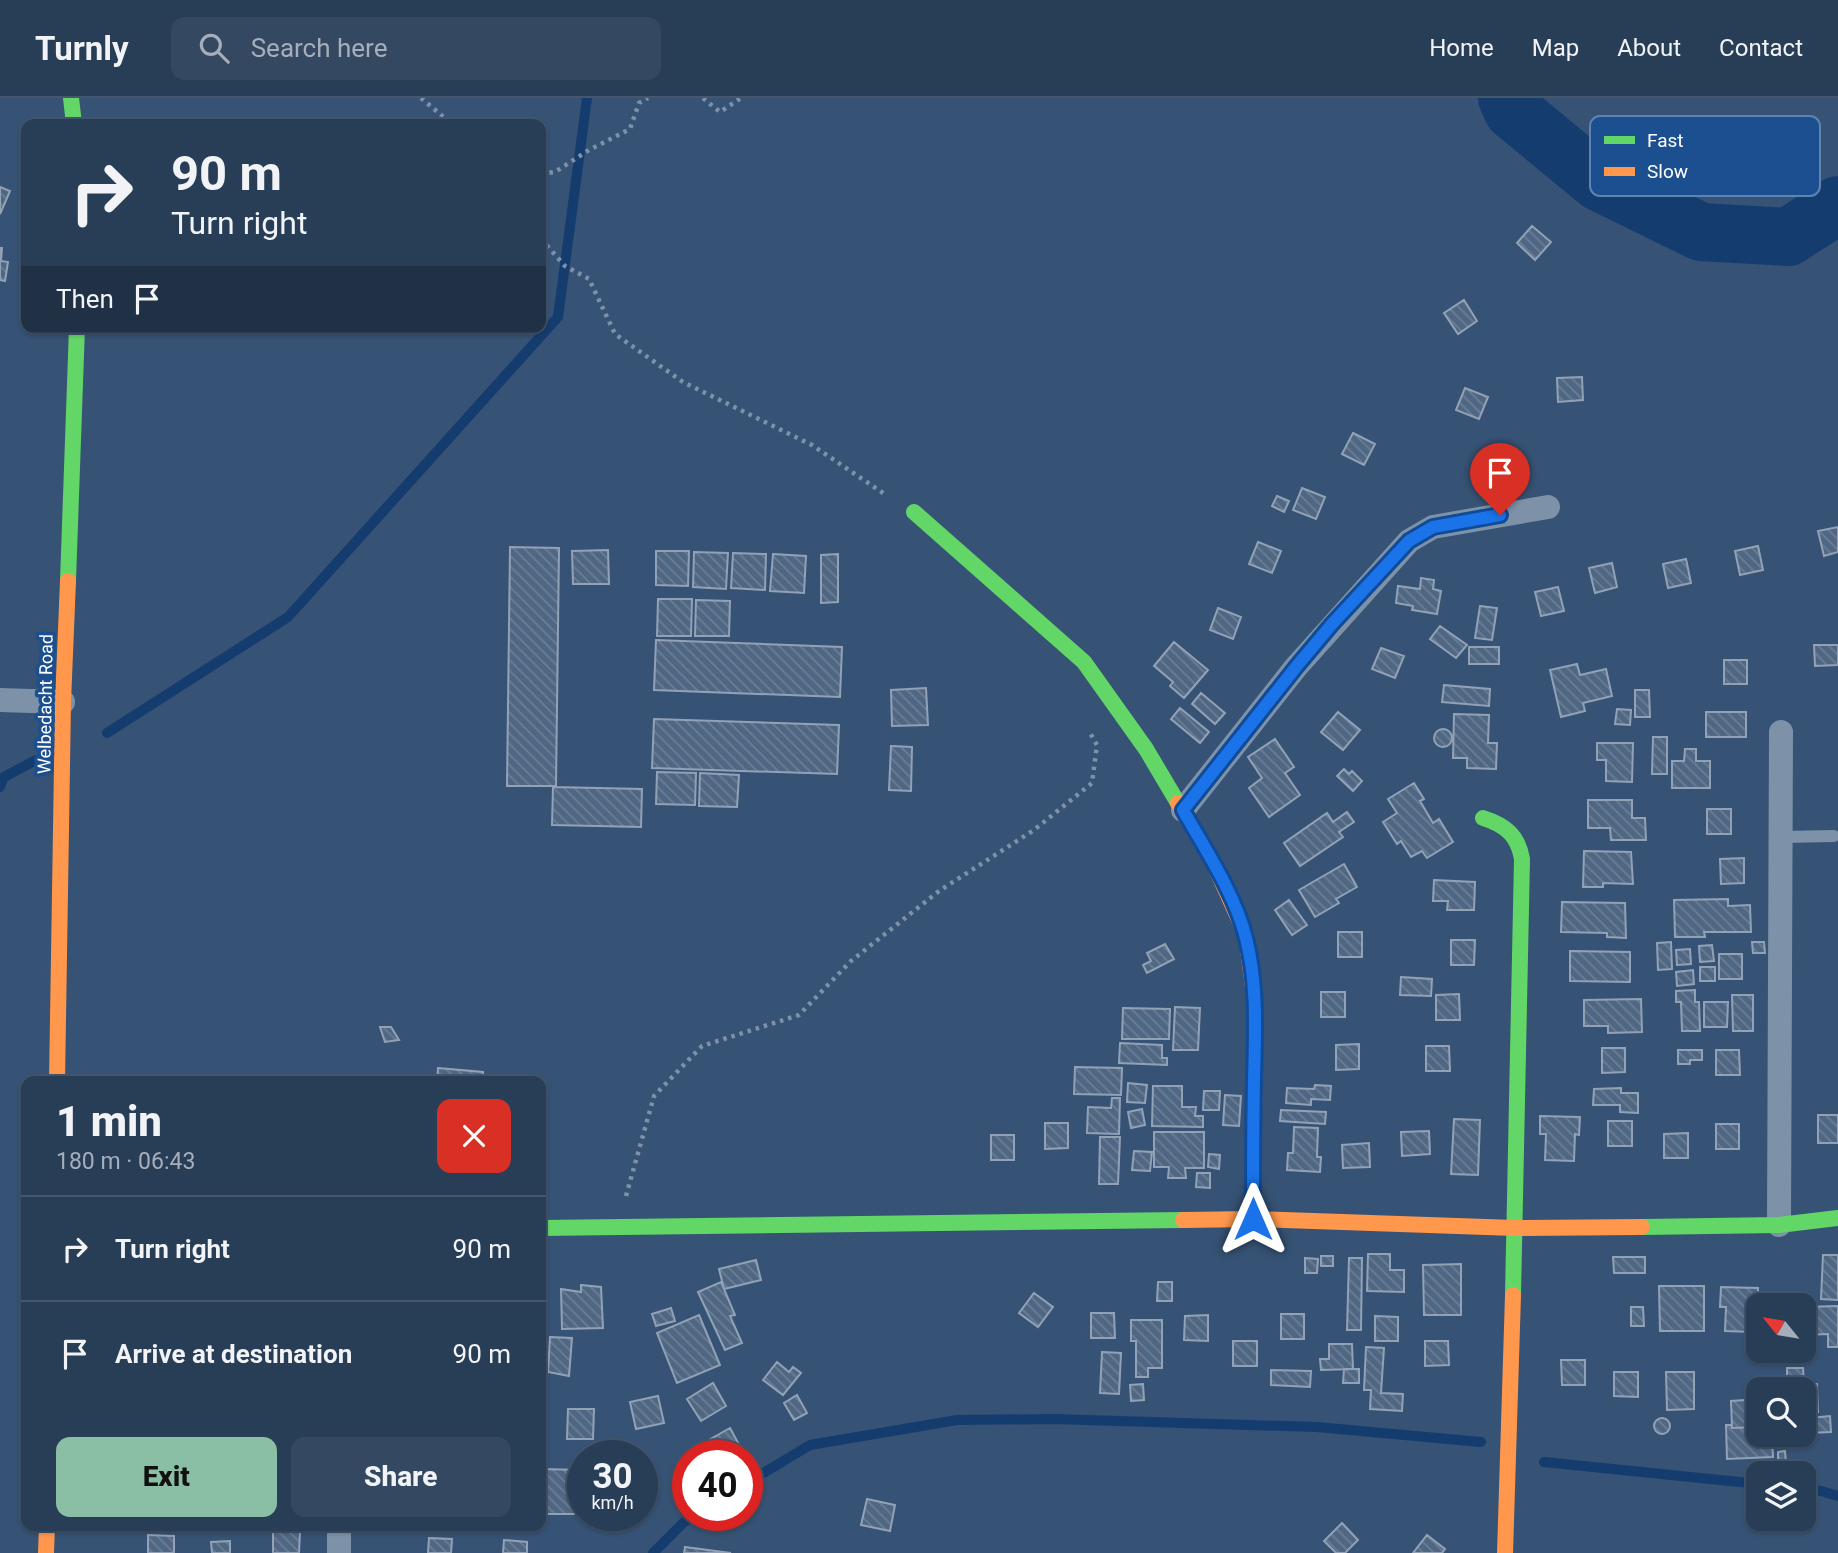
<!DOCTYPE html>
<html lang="en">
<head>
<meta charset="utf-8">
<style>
  body { margin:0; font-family:Roboto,sans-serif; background:#344961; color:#f1f3f6; height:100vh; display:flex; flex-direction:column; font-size:26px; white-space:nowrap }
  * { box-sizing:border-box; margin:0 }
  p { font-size:23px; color:#a5aeba }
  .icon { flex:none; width:38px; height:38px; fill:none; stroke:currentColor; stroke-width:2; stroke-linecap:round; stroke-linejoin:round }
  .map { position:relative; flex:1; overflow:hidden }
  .details { position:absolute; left:21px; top:978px; width:525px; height:455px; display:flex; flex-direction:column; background:#283e57; border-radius:14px; box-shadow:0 2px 5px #0004,0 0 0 2px #44576d }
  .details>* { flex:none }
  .hud { position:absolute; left:21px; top:21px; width:525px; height:214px; border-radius:14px; box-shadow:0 2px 5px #0004,0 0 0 2px #44576d; background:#283e57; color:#f1f3f6; overflow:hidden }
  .needle { width:46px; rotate:300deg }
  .tools { position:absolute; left:1746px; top:1195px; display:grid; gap:14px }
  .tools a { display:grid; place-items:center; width:70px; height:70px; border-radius:14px; background:#283e57; box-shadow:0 2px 5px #0004,0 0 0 2px #44576d; font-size:35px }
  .speed { position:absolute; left:567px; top:1342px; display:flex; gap:14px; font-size:35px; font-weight:700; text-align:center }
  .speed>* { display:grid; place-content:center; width:91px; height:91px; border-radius:50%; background:#283e57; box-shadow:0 2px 5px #0004,0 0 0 2px #44576d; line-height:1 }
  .speed small { font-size:18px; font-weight:400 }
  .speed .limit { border:10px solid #d22; background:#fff; color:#111 }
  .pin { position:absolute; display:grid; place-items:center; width:60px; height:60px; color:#fff; margin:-72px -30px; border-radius:50% 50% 50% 0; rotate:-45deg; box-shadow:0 0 7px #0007 }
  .pin .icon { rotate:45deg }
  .me { position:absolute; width:77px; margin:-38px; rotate:0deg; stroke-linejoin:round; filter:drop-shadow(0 0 5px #0008) }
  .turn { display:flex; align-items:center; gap:24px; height:147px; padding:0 35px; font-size:32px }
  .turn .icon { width:91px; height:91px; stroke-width:2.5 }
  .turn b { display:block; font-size:49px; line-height:60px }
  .then { display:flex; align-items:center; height:66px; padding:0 35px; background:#0003; gap:14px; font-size:26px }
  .round { display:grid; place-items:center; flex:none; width:74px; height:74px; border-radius:14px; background:#344961 }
  .summary { display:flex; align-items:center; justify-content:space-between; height:119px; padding:0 35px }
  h1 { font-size:42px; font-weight:800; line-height:52px }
  .button { display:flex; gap:14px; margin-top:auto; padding:14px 35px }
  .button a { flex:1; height:80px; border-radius:14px; background:#8abfa5; color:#111; font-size:28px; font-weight:800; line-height:80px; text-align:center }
  .button a+a { background:#344961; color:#f1f3f6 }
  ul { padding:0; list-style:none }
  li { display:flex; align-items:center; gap:21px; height:105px; padding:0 35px; border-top:2px solid #44576d }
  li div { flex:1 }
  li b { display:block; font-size:26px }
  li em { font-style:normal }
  header { display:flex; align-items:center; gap:42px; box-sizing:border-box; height:98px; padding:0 35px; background:#283e57; border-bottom:2px solid #44576d }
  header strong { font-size:33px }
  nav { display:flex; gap:38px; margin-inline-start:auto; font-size:24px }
  .search { width:490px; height:63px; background:#344961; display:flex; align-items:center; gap:18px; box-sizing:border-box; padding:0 24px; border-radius:14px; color:#a5aeba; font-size:26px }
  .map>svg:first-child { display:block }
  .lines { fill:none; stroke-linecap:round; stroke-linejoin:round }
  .stream { stroke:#153c6e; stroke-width:10 }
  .river { stroke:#153c6e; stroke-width:58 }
  .building { fill:url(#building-back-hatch); stroke:#92a2b6; stroke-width:2 }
  .path { stroke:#7d92a8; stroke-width:4.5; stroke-dasharray:3.5 5; stroke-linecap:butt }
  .lane { stroke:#7d92a8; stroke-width:12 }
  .street { stroke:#7d92a8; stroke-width:24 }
  .fast { stroke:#63d668; stroke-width:16 }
  .slow { stroke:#ff974d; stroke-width:16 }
  .route-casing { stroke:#114b97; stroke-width:18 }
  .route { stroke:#1a73e8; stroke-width:12 }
  .labels { text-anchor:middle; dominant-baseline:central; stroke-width:7; stroke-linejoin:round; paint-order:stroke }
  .street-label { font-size:18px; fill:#fff; stroke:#1b4f8f }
  .key { fill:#1b4f8f; stroke:#5f84b1; stroke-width:2 }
  .key-label { font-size:19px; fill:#fff }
</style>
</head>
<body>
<header>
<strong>Turnly</strong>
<div class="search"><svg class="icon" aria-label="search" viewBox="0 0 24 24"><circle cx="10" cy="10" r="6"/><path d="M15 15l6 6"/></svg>Search here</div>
<nav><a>Home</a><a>Map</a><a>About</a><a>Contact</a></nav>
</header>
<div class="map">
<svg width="1838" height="1455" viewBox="0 0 1838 1455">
  <defs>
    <pattern id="building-back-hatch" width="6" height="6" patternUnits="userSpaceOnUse" patternTransform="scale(1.75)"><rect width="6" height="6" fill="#506783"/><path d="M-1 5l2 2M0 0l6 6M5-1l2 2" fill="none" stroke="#6a7e96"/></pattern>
  </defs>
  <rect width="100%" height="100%" fill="#365274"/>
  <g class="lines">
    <path class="stream" d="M107 635 288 519 558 219 587 0
      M0 689 4 679 36 662
      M1544 1364 1759 1386
      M747 1385 810 1347 957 1322 1054 1321 1317 1329 1481 1344
      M1804 1391 1821 1393 1838 1398
      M653 1455 684 1424 695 1418"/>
    <path class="river" d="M1507 0 1513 13 1599 84 1701 134 1788 139 1838 107"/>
  </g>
  <path class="building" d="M0 89 10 93 0 116Z
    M1532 128 1551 144 1535 162 1517 145Z
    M0 150H2L1 163 8 164 5 183 0 182Z
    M1464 202 1477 223 1458 236 1444 215Z
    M1582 279 1583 302 1558 304 1557 280Z
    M1465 290 1488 299 1479 321 1456 312Z
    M1353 335 1375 346 1364 367 1342 356Z
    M1302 390 1325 399 1316 421 1293 412Z
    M1277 398 1289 403 1284 414 1272 408Z
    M1838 429V454L1824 458 1818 433Z
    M1258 444 1281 453 1272 475 1249 466Z
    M1758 448 1763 472 1740 477 1735 453Z
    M510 449 559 450 556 688H507Z
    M608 452 609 486H573L572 453Z
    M656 453H689L688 488 656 487Z
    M694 454 728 455 726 491 693 489Z
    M733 455 766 456 765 492 731 490Z
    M773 456 806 458 804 495 770 493Z
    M838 456V504L821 505V457Z
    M1686 461 1691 485 1668 490 1663 466Z
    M1612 465 1617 489 1595 495 1589 470Z
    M1421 480 1434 482 1433 491 1441 493 1437 516 1412 512 1413 508 1396 505 1398 488 1420 491Z
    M1558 489 1564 513 1541 518 1535 494Z
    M658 501H692L691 538H657Z
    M696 502 730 503 729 538H695Z
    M1480 508 1497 510 1492 542 1475 540Z
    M1218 510 1241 519 1233 541 1210 532Z
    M1440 528 1467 547 1456 560 1430 541Z
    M656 542 842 549 840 599 654 592Z
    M1174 544 1208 572 1184 600 1170 588 1173 584 1154 568Z
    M1814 547H1838V567L1815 568Z
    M1469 549H1499V566H1469Z
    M1381 550 1404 558 1395 580 1372 571Z
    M1724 562H1747V586H1724Z
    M1577 566 1580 577 1606 571 1612 598 1583 605 1585 613 1561 619 1550 572Z
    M1444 587 1490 591 1489 608 1442 604Z
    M926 590 928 627 892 628 891 592Z
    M1635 592H1649L1650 619H1635Z
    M1201 595 1225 615 1215 626 1192 606Z
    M1180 610 1209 634 1200 645 1171 621Z
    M1617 611 1631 612 1630 627 1615 626Z
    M1338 614 1360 632 1343 652 1321 634Z
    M1706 614H1746V639H1706Z
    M1454 616 1489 617 1488 645H1497L1496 671 1467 670V660H1453Z
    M654 621 839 627 837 676 652 670Z
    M1434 640a9 9 0 1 1 18 0a9 9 0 1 1-18 0Z
    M1653 639H1667V676H1652Z
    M1275 641 1294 669 1285 675 1300 697 1269 719 1249 690 1262 680 1248 659Z
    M1597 645H1633L1632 684 1606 683V662H1597Z
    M891 648 912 649 911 693 889 692Z
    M1685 651H1696V663H1710V690H1672V663H1684Z
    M1344 671 1349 676 1352 673 1362 683 1353 693 1337 678Z
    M657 674 696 675 695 707 656 706Z
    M700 675 739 677 737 709 699 708Z
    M1414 685 1424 701 1420 703 1433 725 1439 721 1453 744 1427 760 1422 753 1411 759 1401 743 1397 746 1383 724 1397 715 1388 701Z
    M553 689 642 691 641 729 552 727Z
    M1588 702H1632V720H1645L1646 742H1611L1610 730H1588Z
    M1707 711H1731V736H1707Z
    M1347 714 1354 724 1339 734 1343 739 1300 768 1284 745 1327 715 1333 724Z
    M1584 753 1631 754 1633 786 1603 785V789H1583Z
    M1744 760V785L1721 786 1720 761Z
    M1344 766 1357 789 1336 801 1339 805 1315 819 1299 792Z
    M1434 782 1475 784 1474 812H1447L1448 803H1433Z
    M1728 801V808L1750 807 1751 834H1704L1705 839H1675L1674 802Z
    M1289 802 1307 827 1292 837 1275 812Z
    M1562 804 1625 805 1626 840 1607 839V835L1561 834Z
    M1338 834H1362V859H1338Z
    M1451 842H1475L1474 867H1451Z
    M1671 844 1672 871 1658 872 1657 845Z
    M1752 844H1764L1765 855H1753Z
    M1165 846 1174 861 1147 875 1143 867 1151 863 1147 855Z
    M1712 847 1714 863 1700 864 1699 848Z
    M1690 851 1691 866 1677 867 1676 852Z
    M1570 853 1630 854V884L1570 883Z
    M1719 856H1742V881H1719Z
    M1700 869H1715V883H1700Z
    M1693 872 1694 886 1677 888 1676 874Z
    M1401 879 1432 881 1431 898 1400 897Z
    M1695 892V904H1699L1700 933H1682L1681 904H1676V893Z
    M1321 894H1345V919H1321Z
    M1459 896 1460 922H1436V897Z
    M1732 897H1753V933H1733Z
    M1641 901 1642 934 1608 935V928H1584V902Z
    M1704 904H1728L1727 929H1704Z
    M1175 909 1200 910 1198 952H1173Z
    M1123 910 1170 911 1169 941H1122Z
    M380 929H391L399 942 385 944Z
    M1120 945 1162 947V960H1167V967L1119 965Z
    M1359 946V971L1336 972V947Z
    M1426 948H1449L1450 973H1426Z
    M1602 950H1625V974L1602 975Z
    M1678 952H1702V962H1690V966H1678Z
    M1716 952H1739L1740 977H1716Z
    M1075 969 1122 970 1121 997 1074 996Z
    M438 970 483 974V984H437Z
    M1128 985 1147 987 1145 1005 1127 1004Z
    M1315 987 1331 988 1330 1002 1311 1001V1007L1286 1005 1287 990 1314 991Z
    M1153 988H1182V1009H1196L1195 1018H1203V1029L1152 1028Z
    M1621 990V995H1638V1015L1620 1014V1007H1593L1594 991Z
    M1204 993H1220L1219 1012H1203Z
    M1225 997 1241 998 1239 1028 1223 1027Z
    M1112 1000H1120L1119 1036 1087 1035 1088 1009 1111 1010Z
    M1142 1011 1145 1027 1131 1030 1128 1014Z
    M1281 1012 1326 1014 1325 1026 1280 1023Z
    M1818 1017H1838V1045H1818Z
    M1540 1018 1580 1019 1579 1037 1575 1036 1574 1063 1545 1062 1546 1036H1540Z
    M1454 1021 1480 1022 1478 1077 1451 1076Z
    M1608 1023H1632V1048H1608Z
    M1045 1025H1068V1050L1045 1051Z
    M1716 1026H1739V1051H1716Z
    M1294 1029 1318 1030 1317 1059H1321L1320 1074 1287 1072 1288 1055H1293Z
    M1429 1033 1430 1056 1402 1058 1401 1034Z
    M1154 1034H1204V1070H1185L1186 1080H1168L1169 1069H1154Z
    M1688 1035V1060H1664V1036Z
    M991 1037H1014V1062H991Z
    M1100 1039H1120L1118 1086H1099Z
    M1369 1045 1370 1069 1343 1070 1342 1047Z
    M1134 1053 1152 1054 1150 1073 1132 1072Z
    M1209 1056 1220 1057 1219 1071 1208 1069Z
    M1197 1075H1210V1090L1196 1089Z
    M1368 1156H1390V1172H1404V1194L1367 1193Z
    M1823 1157H1838V1202L1821 1201Z
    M1321 1158H1333V1168H1321Z
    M1613 1159H1645V1175H1614Z
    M1305 1160 1318 1161 1317 1175H1305Z
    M1349 1160H1362L1361 1232H1347Z
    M756 1162 761 1182 724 1191 719 1171Z
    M1461 1166V1217H1424L1423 1167Z
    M721 1184 735 1217 730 1218 742 1245 725 1252 698 1194Z
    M1158 1184H1172V1203H1157Z
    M581 1187 601 1189 603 1230 562 1231 561 1191 581 1194Z
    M1659 1188H1704V1233H1660Z
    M1721 1189 1758 1190V1210H1754L1753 1234 1725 1233 1726 1209H1720Z
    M1034 1195 1053 1209 1038 1229 1019 1215Z
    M1838 1208V1249H1828V1236L1804 1237V1209Z
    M1631 1209H1643L1644 1228H1631Z
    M671 1210 675 1223 656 1228 652 1216Z
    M1091 1215H1114L1115 1240H1091Z
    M1281 1216H1304V1241H1281Z
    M699 1217 720 1267 677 1285 657 1235Z
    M1208 1217V1243L1184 1242 1185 1218Z
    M1375 1218 1398 1219V1243H1375Z
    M1131 1222H1162V1270H1148V1279H1136V1243H1131Z
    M550 1239 572 1240 569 1278 548 1274Z
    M1233 1243H1257V1268H1233Z
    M1425 1243H1448L1449 1267 1425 1268Z
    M1329 1246H1352L1353 1271 1321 1272 1320 1261H1329Z
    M1366 1249 1384 1250 1381 1295 1403 1296 1402 1313 1370 1311 1371 1292H1364Z
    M1102 1254 1121 1255 1119 1296 1100 1295Z
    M1561 1262H1585V1287H1562Z
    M777 1264 789 1274 793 1269 801 1275 783 1297 763 1282Z
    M1787 1270H1803L1804 1286H1817L1818 1314H1804V1292H1787Z
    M1344 1271H1359V1285H1343Z
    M1271 1272 1311 1273 1310 1289 1271 1287Z
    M1614 1274H1638V1299L1614 1298Z
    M1666 1274H1694V1311L1667 1312Z
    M713 1285 726 1308 701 1323 687 1301Z
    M1143 1286 1144 1302 1131 1303 1130 1287Z
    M797 1297 807 1315 794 1322 784 1305Z
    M658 1298 664 1325 636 1331 630 1304Z
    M1759 1301V1329L1732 1330 1731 1303Z
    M568 1311H594L593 1341H567Z
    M1830 1318 1831 1334 1810 1335V1320Z
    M1654 1328a8 8 0 1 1 16 0a8 8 0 1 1-16 0Z
    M1726 1327H1731L1732 1330 1759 1329V1337H1772L1773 1359 1727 1361Z
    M730 1330 744 1356 740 1358H696L693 1351Z
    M1785 1353 1786 1366H1778V1354Z
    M541 1371 581 1372 580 1416H541Z
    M867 1401 895 1407 890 1433 861 1427Z
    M1342 1425 1358 1442 1345 1455H1336L1324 1443Z
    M273 1433 300 1434 299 1455H273Z
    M148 1437 174 1438V1455H148Z
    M1427 1437 1445 1451 1442 1455H1413Z
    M429 1440 452 1441 451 1455H428Z
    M504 1442 527 1444V1455H503Z
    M230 1443V1455H212L211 1444Z
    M685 1449 731 1455H684Z"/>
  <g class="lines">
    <path class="path" d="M421 0 452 26
      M703 0 720 14 741 0
      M541 76 555 74 589 52 630 31 639 5 648 0
      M541 141 565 168 589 181 615 236 683 284 812 347 886 397
      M626 1098 654 998 702 948 799 917 851 863 939 793 1034 732 1092 685 1097 647 1090 635"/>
    <path class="lane" d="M1782 739 1834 738"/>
    <path class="street" d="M0 602 63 604
      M1183 712 1296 569 1409 443 1433 429 1548 409
      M1779 1127 1781 634
      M339 1428V1455"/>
    <path class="fast" d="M71 0 74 26
      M914 414 1084 564 1146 651 1178 705
      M68 483 77 229
      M1483 720C1505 727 1518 737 1522 761L1513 1197
      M1642 1129 1779 1127 1838 1120
      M541 1130 1183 1122"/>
    <path class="slow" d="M1178 705 1214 766 1246 837 1255 904 1253 1121
      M57 984 63 604 68 483
      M1183 1122 1253 1121 1515 1130 1642 1129
      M46 1455 47 1428
      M1505 1455 1513 1197"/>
  </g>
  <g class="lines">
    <defs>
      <path id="route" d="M1253 1121C1253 1075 1253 1029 1254 983 1255 935 1258 887 1246 840 1235 796 1205 751 1183 712L1296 569 1332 526 1409 443 1433 429 1500 417"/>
    </defs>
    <use href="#route" class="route-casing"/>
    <use href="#route" class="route"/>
  </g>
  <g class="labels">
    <g class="street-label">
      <text transform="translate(45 606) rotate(-89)">Welbedacht Road</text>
    </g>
  </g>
  <rect x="1590" y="18" width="230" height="80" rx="10" class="key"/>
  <rect x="1604" y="38" width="31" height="8" fill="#63d668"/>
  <rect x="1604" y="69" width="31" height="9" fill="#ff974d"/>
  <g class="key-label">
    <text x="1647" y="49">Fast</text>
    <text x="1647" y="80">Slow</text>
  </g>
</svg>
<div class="tools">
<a><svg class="needle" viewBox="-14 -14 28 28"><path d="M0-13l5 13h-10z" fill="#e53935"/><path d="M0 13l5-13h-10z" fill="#a5aeba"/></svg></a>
<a><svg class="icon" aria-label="search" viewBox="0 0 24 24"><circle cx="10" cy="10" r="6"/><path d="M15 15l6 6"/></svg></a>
<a><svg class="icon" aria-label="layers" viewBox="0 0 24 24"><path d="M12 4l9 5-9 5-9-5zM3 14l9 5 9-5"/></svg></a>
</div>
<div class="speed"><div>30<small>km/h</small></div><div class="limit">40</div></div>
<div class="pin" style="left:1500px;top:417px;background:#d93025"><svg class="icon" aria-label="arrive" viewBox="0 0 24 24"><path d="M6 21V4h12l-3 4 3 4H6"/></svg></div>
<svg class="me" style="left:1253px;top:1121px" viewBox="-20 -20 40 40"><path d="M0-17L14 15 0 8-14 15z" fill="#1a73e8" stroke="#fff" stroke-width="4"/></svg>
<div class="hud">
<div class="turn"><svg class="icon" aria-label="right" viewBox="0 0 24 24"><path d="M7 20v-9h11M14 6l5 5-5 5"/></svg><div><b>90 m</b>Turn right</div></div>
<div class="then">Then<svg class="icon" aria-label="arrive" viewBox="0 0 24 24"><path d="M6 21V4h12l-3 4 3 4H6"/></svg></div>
</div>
<section class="details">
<div class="summary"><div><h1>1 min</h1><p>180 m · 06:43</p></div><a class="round" style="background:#d93025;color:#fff"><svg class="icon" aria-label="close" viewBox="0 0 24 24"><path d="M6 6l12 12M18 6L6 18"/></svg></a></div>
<ul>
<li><svg class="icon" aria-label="right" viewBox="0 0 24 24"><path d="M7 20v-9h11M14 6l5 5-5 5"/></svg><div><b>Turn right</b></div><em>90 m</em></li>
<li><svg class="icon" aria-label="arrive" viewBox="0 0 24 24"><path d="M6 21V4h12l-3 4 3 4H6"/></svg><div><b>Arrive at destination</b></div><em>90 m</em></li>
</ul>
<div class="button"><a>Exit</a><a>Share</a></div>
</section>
</div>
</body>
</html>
